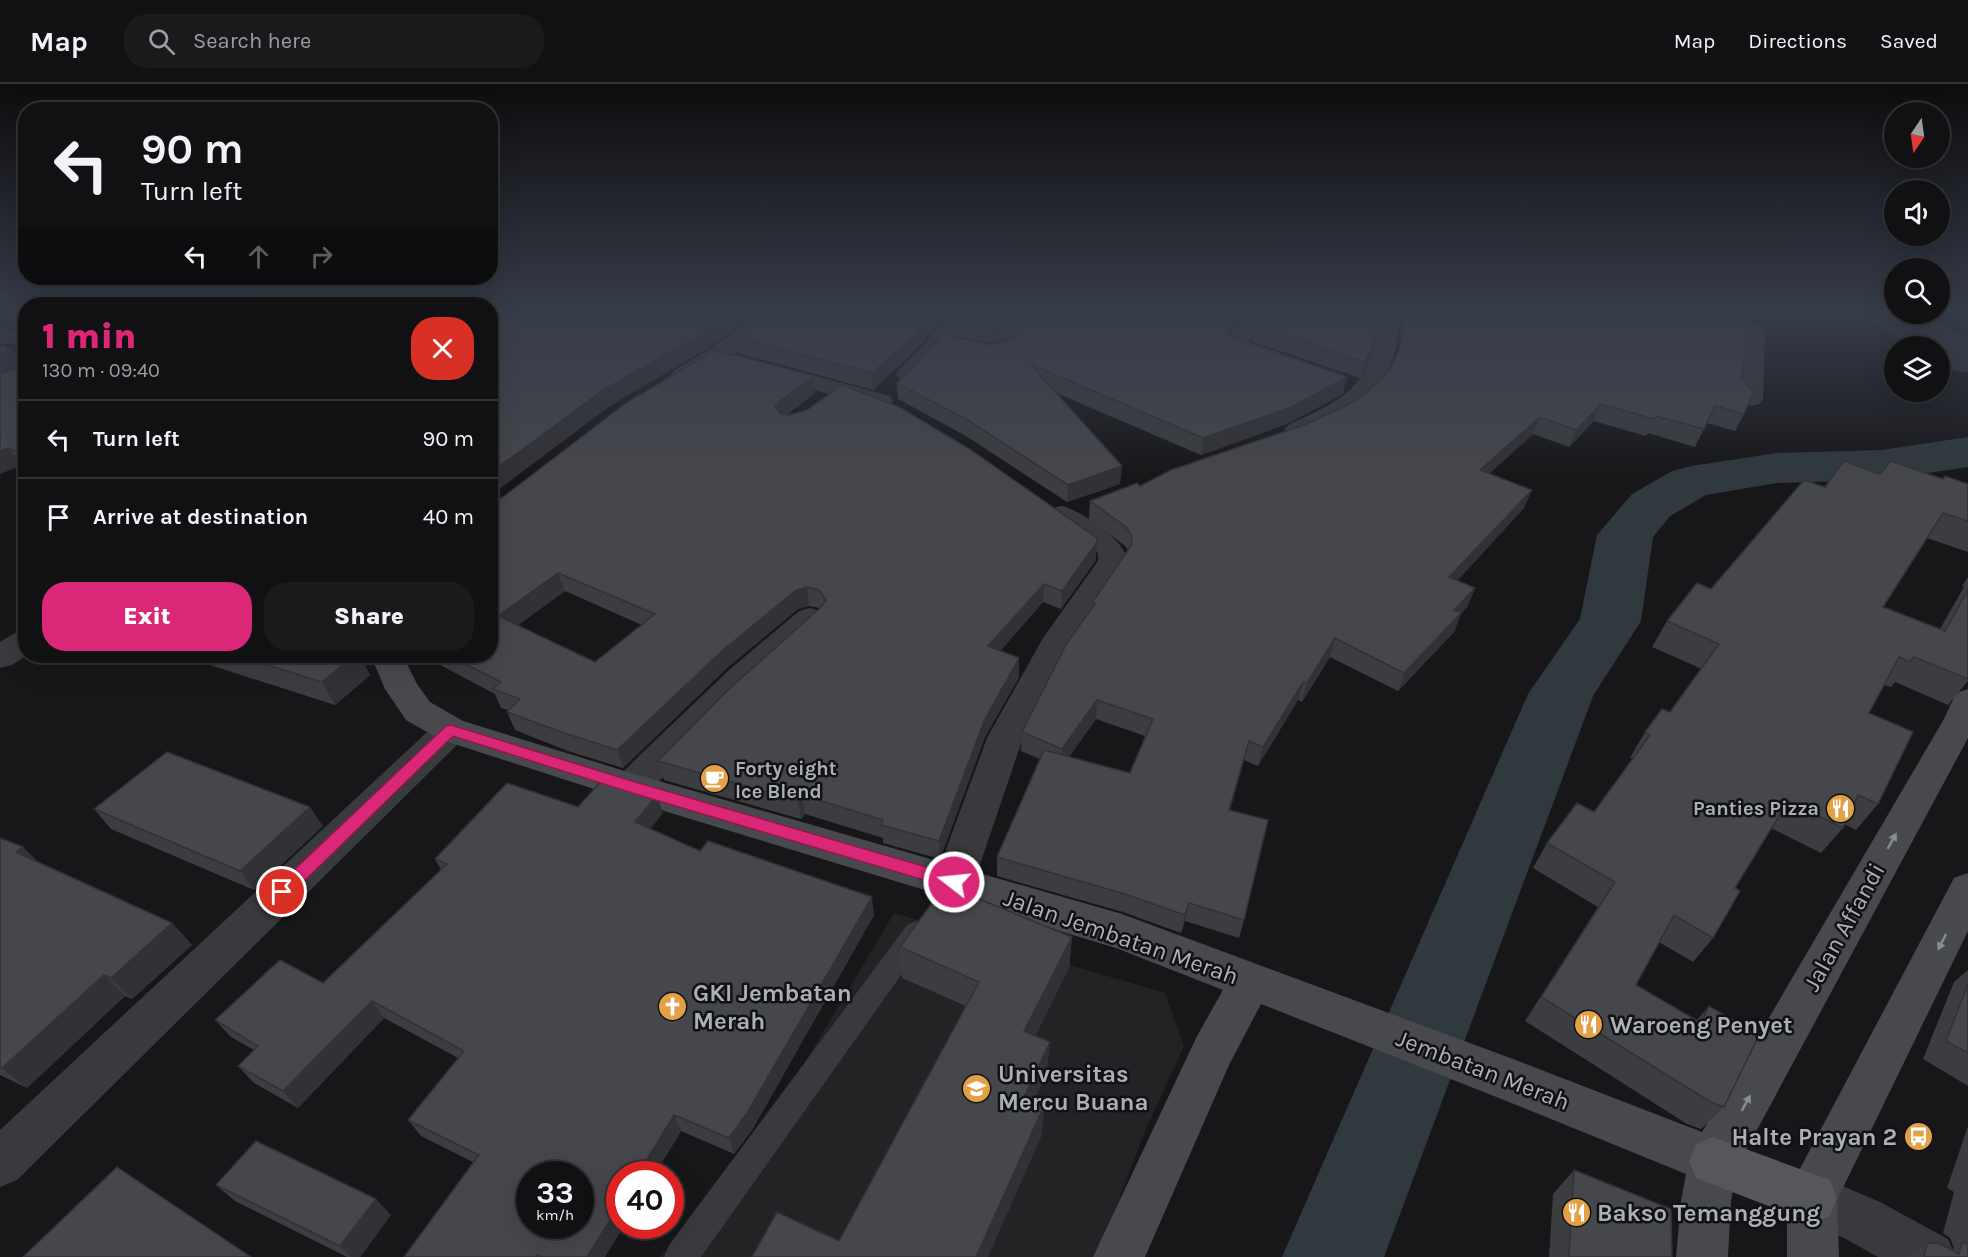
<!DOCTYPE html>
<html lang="en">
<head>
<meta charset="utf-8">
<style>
  body { margin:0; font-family:Karla,sans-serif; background:#1a1a1c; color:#f1f3f6; height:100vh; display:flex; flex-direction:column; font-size:22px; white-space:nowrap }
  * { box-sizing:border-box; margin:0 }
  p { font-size:20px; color:#9c9da0 }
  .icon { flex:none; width:33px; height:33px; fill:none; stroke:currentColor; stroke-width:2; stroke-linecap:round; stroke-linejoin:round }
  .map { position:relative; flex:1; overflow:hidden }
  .side { position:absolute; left:18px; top:213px; width:480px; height:366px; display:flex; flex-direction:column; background:#111113; border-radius:24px; box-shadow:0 6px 24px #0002,0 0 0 2px #303133 }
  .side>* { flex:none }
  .hud { position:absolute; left:18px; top:18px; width:480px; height:183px; border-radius:24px; box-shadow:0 6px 24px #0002,0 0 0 2px #303133; background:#111113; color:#f1f3f6; overflow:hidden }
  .needle { width:39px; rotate:193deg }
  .controls { position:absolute; left:1884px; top:18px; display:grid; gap:12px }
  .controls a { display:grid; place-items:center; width:66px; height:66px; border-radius:50%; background:#111113; box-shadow:0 6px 24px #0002,0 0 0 2px #303133; font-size:30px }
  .speed { position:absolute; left:516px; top:1077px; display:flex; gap:12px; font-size:30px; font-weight:700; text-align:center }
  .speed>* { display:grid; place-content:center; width:78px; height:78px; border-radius:50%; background:#111113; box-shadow:0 6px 24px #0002,0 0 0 2px #303133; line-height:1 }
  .speed small { font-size:15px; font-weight:400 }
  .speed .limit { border:9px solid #d22; background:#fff; color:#111 }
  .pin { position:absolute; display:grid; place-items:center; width:51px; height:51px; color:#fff; margin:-26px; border:3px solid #fff; border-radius:50%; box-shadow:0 2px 6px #0007 }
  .me { position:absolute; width:66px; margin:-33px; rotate:286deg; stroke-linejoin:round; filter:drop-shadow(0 0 4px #0008) }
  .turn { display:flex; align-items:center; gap:21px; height:126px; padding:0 24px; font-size:27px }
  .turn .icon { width:78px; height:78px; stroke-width:2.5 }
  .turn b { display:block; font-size:42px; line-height:51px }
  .lanes { display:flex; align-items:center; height:57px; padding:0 24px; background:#0003; justify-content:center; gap:30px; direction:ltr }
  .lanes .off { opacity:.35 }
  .round { display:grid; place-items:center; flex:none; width:63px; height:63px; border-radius:24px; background:#1a1a1c }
  .headline { display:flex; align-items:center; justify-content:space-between; height:102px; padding:0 24px }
  h1 { font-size:36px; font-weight:800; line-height:45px; color:#db2777 }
  .action { display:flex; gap:12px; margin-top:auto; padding:12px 24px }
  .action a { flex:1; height:69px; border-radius:24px; background:#db2777; color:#fff; font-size:24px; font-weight:800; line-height:69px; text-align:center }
  .action a+a { background:#1a1a1c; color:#f1f3f6 }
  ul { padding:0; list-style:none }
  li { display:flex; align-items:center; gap:18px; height:78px; padding:0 24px; border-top:2px solid #303133 }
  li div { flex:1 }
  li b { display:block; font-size:22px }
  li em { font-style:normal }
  header { display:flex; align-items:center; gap:36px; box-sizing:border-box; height:84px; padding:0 30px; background:#111113; border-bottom:2px solid #303133 }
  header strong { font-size:28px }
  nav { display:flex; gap:33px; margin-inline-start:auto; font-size:21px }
  .search { width:420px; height:54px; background:#1a1a1c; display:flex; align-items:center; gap:15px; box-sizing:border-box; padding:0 21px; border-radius:24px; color:#9c9da0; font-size:22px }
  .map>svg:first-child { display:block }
  .built { fill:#232326 }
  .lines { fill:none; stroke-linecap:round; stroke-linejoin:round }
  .river { fill:#30393e; fill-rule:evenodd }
  .lane { fill:#383a3d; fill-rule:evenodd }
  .street { fill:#383a3d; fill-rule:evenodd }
  .secondary { fill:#47494d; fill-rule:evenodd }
  .primary { fill:#55575c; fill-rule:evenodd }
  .wall { fill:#3c3d41; fill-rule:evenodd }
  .shaded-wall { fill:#313235 }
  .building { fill:#46474c; stroke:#313235; stroke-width:1.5; fill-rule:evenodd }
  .oneway { fill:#878b93 }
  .route { fill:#db2777; stroke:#8e194d; stroke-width:1.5 }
  .labels { text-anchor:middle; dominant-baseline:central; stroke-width:5; stroke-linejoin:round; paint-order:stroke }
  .poi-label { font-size:20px; font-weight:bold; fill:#aaafb8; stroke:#121214; text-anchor:start }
  .near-street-label { font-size:24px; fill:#aaafb8; stroke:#121214 }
  .near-poi-label { font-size:24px; font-weight:bold; fill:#aaafb8; stroke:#121214; text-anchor:start }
</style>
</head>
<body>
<header>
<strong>Map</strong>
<div class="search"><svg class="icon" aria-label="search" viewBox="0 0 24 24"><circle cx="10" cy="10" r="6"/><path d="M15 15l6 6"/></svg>Search here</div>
<nav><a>Map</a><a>Directions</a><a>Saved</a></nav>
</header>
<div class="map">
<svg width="1968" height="1173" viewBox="0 0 1968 1173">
  <rect width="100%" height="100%" fill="#171719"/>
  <path class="built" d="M894 829 1165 909 1184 962 1145 1047 1097 1173H659L734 1097Z"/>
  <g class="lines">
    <path class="river" d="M1865 230H1919L1968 254V289L1952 286 1940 274V262H1917L1871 239Z
      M1968 353V383L1882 396 1777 399 1706 411 1670 432 1653 453 1641 537 1593 612 1384 1173H1282L1528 610 1580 535 1597 451 1632 410 1672 387 1691 382 1777 369 1882 366Z"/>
    <path class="lane" d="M917 837 926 840 930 848 926 856 701 1173H664L669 1161 908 840Z"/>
    <path class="street" d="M759 230H784C774 245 706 291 688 297 683 298 680 297 675 296L671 291 675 286 707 267Z
      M948 230H970C959 246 931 289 914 296 909 298 905 296 900 295L896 290 900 285 926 259Z
      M1244 230H1266L1248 259 1279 268 1282 273 1279 278 1271 280 1227 267 1224 262Z
      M1378 230H1400C1395 290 1382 315 1327 342 1314 348 1303 355 1288 351L1284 346 1288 341C1351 312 1371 303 1378 230Z
      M1652 230H1699L1760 241 1765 249 1763 315 1760 320 1751 322 1742 320 1739 315 1743 251 1663 236 1655 235Z
      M0 245 26 248V262L0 259Z
      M771 280 890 312 893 317 890 322 881 324 763 292 759 287 763 282Z
      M1062 422C1082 427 1125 456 1128 477L1074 557 1023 654 974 798 968 810 954 814 940 810 934 798 987 654 1043 554 1098 477V469L1052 436 1048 430 1052 424Z
      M810 524 821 527 826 534 821 541 730 624 644 713 631 717 618 713 613 703 618 693 640 671 729 586 799 527Z
      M26 547V572L12 581 0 584V558L15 549Z
      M451 633 463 637 468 646 463 655 17 1096 0 1103V1046L439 637Z
      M1812 1089 1880 1118 1948 1155 1956 1173H1878L1844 1154 1794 1132 1787 1114 1794 1096Z"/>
    <path class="secondary" d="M371 572H403L417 600 430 618 463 637 631 689 1122 830 1521 978 1702 1048 1944 635 1956 609 1968 605V654L1737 1083 1731 1117 1728 1173H1676L1681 1117 1686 1090 1509 1018 1261 920 1229 981 1145 1173H1093L1197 952 1223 906 1116 864 631 717 439 655 406 636 385 605Z
      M1968 789V847L1837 1116 1839 1173H1787V1114L1794 1096 1954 794Z"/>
    <path class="primary" d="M1713 1053 1830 1096 1837 1114 1830 1132 1812 1139 1696 1094 1689 1077 1696 1060Z"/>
  </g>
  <path class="wall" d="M1241 230 1228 252 1343 310 1287 340 1201 371 1054 308 1120 400 1067 418 966 352 898 315 897 299 992 261 1009 256 1005 255 992 259 956 252V236Z
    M1402 230H1709L1741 296 1744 330 1735 347 1707 339 1695 363 1648 349 1646 352 1594 337 1569 363 1533 350 1489 390 1524 424 1457 497 1475 504 1467 523 1461 530 1454 548 1398 607 1330 573 1302 618 1298 616 1258 682 1244 676 1230 726 1244 836 1239 854 1185 837 1181 849 1123 828 997 792V773L1040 675 1021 667 1022 648 1091 526 1092 519 1128 466 1124 461 1089 435 1090 417 1140 402 1304 341 1346 322 1365 310 1389 287 1398 270 1400 263ZM1096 635 1145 652 1130 689 1069 673Z
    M1711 230H1748L1745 236Z
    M1960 230H1968V235L1960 234Z
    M1255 241 1371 274 1360 294 1252 257Z
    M735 253 914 268 873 306 738 269Z
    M0 262 13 266 17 271 26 269V383L21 381 0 390Z
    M813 292 815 309 786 331 1096 476 1061 525 1043 518 1000 567 1019 574V593L985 653 940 775 883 759V754L805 730 801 735 664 696 658 677 820 524 809 522 798 525 727 584 623 684 568 667 515 646 507 628 508 626 501 624 495 610 427 574 426 572H490L495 419ZM565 507 642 541 595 578 518 541Z
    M1880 390 1943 395 1968 400V468L1927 454 1883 523 1940 545 1964 503 1962 502 1968 493V597L1948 621 1895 598 1891 603 1884 601 1869 629 1878 720 1856 746 1844 740 1843 744 1821 769 1771 744 1735 804 1713 854 1693 878 1659 858 1636 901 1697 936 1709 922 1724 1023 1701 1045 1687 1040 1525 937 1598 823 1533 784 1547 759 1594 728 1633 675 1630 674 1645 648 1670 628 1702 585 1652 563 1667 537 1711 505 1825 403Z
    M182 572H360L370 591 335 621Z
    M578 723 663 729 650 745 700 767 874 831 752 1046 734 1070 681 1047 655 1090H620L605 1173H404L473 1078 421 1052 408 1036 458 974 384 934 298 1024 254 999 238 982 254 966 231 953 215 936 323 899 441 786 435 775Z
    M94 725 323 742 254 806 111 745Z
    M0 754 23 763 38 778 172 839 192 861 132 915 125 912 27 1004 0 991Z
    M1072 853 1069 884 1035 952 1047 988 1033 1018 1042 1051 839 1157 966 922 902 894 900 863Z
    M1968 886V1002L1923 975 1954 898Z
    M1968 1042V1173H1905L1927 1159 1951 1166 1954 1164 1950 1154 1943 1149 1954 1108 1947 1104Z
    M1574 1086 1672 1173H1549L1553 1110Z
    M216 1101 391 1131 360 1173H347L235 1117Z"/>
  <path class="shaded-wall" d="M731 230H756L706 265 610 322 490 412V389L605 305Z
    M932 230H945L914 268 873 306 872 289Z
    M1234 230H1241L1222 261 1225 245Z
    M1005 239V255L992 259V243Z
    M1375 257 1371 274 1360 294 1364 278Z
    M13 266 24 282 0 291V270Z
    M813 292 815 309 782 334 775 323 780 317Z
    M1347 293 1343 310 1287 340 1201 371 1203 354Z
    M1601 320 1594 337 1569 363 1576 346Z
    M1540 333 1533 350 1474 403 1480 386Z
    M9 364 21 381 0 390V367Z
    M1122 382 1120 400 1067 418 1068 401Z
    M1532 406 1524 424 1443 512 1449 493Z
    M1097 458 1096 476 1061 525 1062 507Z
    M558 489 565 507 506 550 498 532Z
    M1044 500 1043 518 988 581V562Z
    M807 503 809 522 798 525 727 584 623 684 617 666 723 566 795 507Z
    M1475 504 1467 523 1461 530 1454 548 1398 607 1404 589 1454 526Z
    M1335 554 1330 573 1302 618 1307 599Z
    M354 572H360L370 591 335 621 322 598Z
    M1019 574V593L985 653 940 775 939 757 985 635Z
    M1303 598 1298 616 1258 682 1263 663Z
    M1097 616 1096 635 1061 683 1062 665Z
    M1249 657 1244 676 1225 744 1229 726Z
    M657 711 663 729 641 756 635 738Z
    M802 711 805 730 801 735 798 717Z
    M310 723 323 742 254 806 240 787Z
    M23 763 44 785 16 768Z
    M872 813 874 831 752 1046 734 1070 729 1054Z
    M1189 819 1185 837 1181 849 1185 831Z
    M172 839 192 861 132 915 111 894Z
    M1072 853 1069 884 1023 977 1024 947Z
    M104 891 125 912 27 1004 2 984Z
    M372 917 384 934 298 1024 283 1007Z
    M1050 958 1047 988 1022 1042 1024 1013Z
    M1044 1022 1042 1051 988 1173H976Z
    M674 1031 681 1047 655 1090H638Z
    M376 1115 391 1131 360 1173H351L340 1162Z
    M620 1120V1142H624L605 1173H587Z"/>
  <path class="building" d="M490 230H731L703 249 605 305 490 389Z
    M765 230H932L914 252 872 289 735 253Z
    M960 230H1234L1225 245 1228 252 1347 293 1291 323 1203 354 1030 280 1122 382 1068 401 966 335 897 299 944 251 992 261 1010 256 1017 250 1014 242 1005 239 992 243 956 236Z
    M1262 230H1378L1375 257 1364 278 1255 241Z
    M1405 230H1709L1749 237 1741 296 1746 297 1749 304 1754 306 1744 330 1715 322 1704 345 1656 332 1654 335 1601 320 1576 346 1540 333 1480 386 1532 406 1449 493 1475 504 1454 526 1461 529 1404 589 1335 554 1307 599 1303 598 1263 663 1249 657 1229 726 1268 736 1244 836 1189 819 1185 831 1125 810 997 773 1044 666 1130 689 1153 635 1097 616 1062 665 1022 648 1067 559 1095 520 1092 519 1132 460 1131 450 1126 443 1090 417 1137 399 1140 402 1171 386 1304 341 1346 322 1365 310 1389 287 1399 268 1404 247Z
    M0 262 13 266 0 270Z
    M715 266 813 292 780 317 775 323 781 330 790 331 807 326 842 301 899 323 971 366 1097 454V458L1062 507 1044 500 988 562 1019 574 985 635 939 757 881 741 883 736 802 711 798 717 658 677 727 607 820 524 826 516 819 506 807 503 795 507 723 566 617 666 561 648 507 628 520 615 493 605 501 598 449 572H490V420L495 419 626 319ZM558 489 655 530 595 578 498 532Z
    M17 267 26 269V371L9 364 0 367V290L17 284Z
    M1844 377 1880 390 1891 377 1943 395 1945 392 1968 400V437L1943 429 1883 523 1945 547 1968 506V595L1914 573 1910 578 1899 573 1869 629 1913 648 1878 720 1858 711 1843 744 1788 717 1735 804 1740 807 1713 854 1674 831 1636 901 1701 939 1709 922 1759 951 1724 1023 1709 1017 1541 913 1615 798 1547 759 1577 719 1594 728 1650 651 1645 648 1662 625 1670 628 1719 560 1667 537 1697 499 1711 505 1804 396 1825 403Z
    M239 572H354L322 598Z
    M167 668 310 723 240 787 94 725Z
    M604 694 657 711 635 738 700 767 708 757 872 813 747 1029 729 1054 674 1031 638 1090H620V1120L587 1173H542L538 1171 536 1173H404L479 1071 408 1036 464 967 372 917 283 1007 238 982 258 962 215 936 280 876 323 899 447 780 435 775 507 699 578 723ZM530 1090H580V1142H530Z
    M0 754 23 763 16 768 172 839 111 894 104 891 2 984 0 983Z
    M945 801 1072 853 1024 947 1050 958 1024 1013 1044 1022 976 1173H752L777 1128 839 1157 979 898 900 863Z
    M1968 900V969L1946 957Z
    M256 1057 376 1115 340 1162 216 1101Z
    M117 1083 251 1173H23Z
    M1574 1086 1671 1125 1672 1173H1569Z
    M1927 1159H1938L1959 1170 1962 1159H1968V1173H1924Z"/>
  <defs><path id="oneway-solid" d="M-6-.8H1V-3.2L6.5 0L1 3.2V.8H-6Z" transform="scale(1.5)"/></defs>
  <g class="oneway">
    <use href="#oneway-solid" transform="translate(1892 757) rotate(-61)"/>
    <use href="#oneway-solid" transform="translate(1942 858) rotate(117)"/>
    <use href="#oneway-solid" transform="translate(1746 1019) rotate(-61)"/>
  </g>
  <linearGradient id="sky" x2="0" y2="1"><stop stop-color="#0d0d0e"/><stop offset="0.58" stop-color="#363c49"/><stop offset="1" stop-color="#363c49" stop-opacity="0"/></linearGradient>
  <rect width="1968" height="394" fill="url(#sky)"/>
  <path class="route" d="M451 641 632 697 954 791 959 793 962 798 959 803 954 805 632 709 453 652 288 813 282 815 276 813 274 808 276 803 446 642Z"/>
  <defs>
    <symbol id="cafe-disc" viewBox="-11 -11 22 22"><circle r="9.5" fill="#e3a145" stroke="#121214"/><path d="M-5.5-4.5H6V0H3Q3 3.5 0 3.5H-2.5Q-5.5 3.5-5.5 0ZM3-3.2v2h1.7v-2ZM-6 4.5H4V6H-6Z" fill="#fff"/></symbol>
    <symbol id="restaurant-disc" viewBox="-11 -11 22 22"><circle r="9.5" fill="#e3a145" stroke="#121214"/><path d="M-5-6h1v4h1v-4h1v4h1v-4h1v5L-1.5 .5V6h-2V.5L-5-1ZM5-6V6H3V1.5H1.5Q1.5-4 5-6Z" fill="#fff"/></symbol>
    <symbol id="church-disc" viewBox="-11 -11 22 22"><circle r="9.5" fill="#e3a145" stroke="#121214"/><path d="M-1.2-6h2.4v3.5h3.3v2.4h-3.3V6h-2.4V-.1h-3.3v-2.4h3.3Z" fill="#fff"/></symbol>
    <symbol id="university-disc" viewBox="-11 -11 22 22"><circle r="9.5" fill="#e3a145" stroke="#121214"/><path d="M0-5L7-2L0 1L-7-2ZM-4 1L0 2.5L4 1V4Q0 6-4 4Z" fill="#fff"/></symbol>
    <symbol id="bus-disc" viewBox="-11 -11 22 22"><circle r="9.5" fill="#e3a145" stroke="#121214"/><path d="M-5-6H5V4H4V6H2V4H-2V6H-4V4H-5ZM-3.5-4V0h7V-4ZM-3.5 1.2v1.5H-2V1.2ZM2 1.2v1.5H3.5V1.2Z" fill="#fff"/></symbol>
  </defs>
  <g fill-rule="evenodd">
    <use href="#cafe-disc" x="698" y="678" width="33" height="33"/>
    <use href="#restaurant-disc" x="1824" y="708" width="33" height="33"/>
    <use href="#church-disc" x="656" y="906" width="33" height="33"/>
    <use href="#restaurant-disc" x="1572" y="924" width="33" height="33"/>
    <use href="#university-disc" x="960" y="988" width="33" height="33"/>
    <use href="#bus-disc" x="1902" y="1036" width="33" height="33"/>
    <use href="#restaurant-disc" x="1560" y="1112" width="33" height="33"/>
  </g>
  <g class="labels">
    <g class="poi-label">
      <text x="735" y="684">Forty eight<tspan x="735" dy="23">Ice Blend</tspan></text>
      <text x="1819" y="724" text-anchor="end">Panties Pizza</text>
    </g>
    <g class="near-street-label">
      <text transform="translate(1844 843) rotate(-61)">Jalan Affandi</text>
      <text transform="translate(1121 853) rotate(19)">Jalan Jembatan Merah</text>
      <text transform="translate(1483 986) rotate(21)">Jembatan Merah</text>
    </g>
    <g class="near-poi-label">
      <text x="693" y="909">GKI Jembatan<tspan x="693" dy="28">Merah</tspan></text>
      <text x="1610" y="941">Waroeng Penyet</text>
      <text x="998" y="990">Universitas<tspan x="998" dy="28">Mercu Buana</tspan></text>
      <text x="1897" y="1053" text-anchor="end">Halte Prayan 2</text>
      <text x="1597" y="1129">Bakso Temanggung</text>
    </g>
  </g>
</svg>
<div class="controls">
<a><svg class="needle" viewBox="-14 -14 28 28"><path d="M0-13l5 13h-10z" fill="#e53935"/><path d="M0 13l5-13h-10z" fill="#9c9da0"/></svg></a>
<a><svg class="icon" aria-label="sound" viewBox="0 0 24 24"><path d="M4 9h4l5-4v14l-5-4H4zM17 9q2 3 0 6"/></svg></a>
<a><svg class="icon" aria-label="search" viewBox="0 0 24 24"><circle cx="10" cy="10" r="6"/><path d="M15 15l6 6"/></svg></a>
<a><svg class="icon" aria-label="layers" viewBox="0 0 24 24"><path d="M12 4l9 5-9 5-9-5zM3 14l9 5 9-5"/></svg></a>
</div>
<div class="speed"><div>33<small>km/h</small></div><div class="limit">40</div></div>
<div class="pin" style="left:282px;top:808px;background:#d93025"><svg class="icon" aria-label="arrive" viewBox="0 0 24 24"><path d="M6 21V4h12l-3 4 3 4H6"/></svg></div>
<svg class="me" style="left:954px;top:798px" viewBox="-20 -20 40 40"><circle r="17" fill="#db2777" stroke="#fff" stroke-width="3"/><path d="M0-11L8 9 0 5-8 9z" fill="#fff"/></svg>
<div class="hud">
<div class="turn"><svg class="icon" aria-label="left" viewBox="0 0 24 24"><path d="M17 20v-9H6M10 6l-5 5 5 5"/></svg><div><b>90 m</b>Turn left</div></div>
<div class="lanes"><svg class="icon" aria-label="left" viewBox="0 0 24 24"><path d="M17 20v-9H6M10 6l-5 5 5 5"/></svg><svg class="icon off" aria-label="ahead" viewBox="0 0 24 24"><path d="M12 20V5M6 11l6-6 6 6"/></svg><svg class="icon off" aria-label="right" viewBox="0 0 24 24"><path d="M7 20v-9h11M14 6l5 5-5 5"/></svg></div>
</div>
<section class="side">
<div class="headline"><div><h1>1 min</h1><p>130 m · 09:40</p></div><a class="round" style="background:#d93025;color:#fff"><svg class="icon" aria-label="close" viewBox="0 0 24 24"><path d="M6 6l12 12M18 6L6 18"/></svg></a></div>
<ul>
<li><svg class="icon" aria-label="left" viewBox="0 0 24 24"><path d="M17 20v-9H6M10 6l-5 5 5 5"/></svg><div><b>Turn left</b></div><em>90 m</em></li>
<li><svg class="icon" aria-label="arrive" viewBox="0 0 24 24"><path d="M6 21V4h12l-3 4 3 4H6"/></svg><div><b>Arrive at destination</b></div><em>40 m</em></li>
</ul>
<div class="action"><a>Exit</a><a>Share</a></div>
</section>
</div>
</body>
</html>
